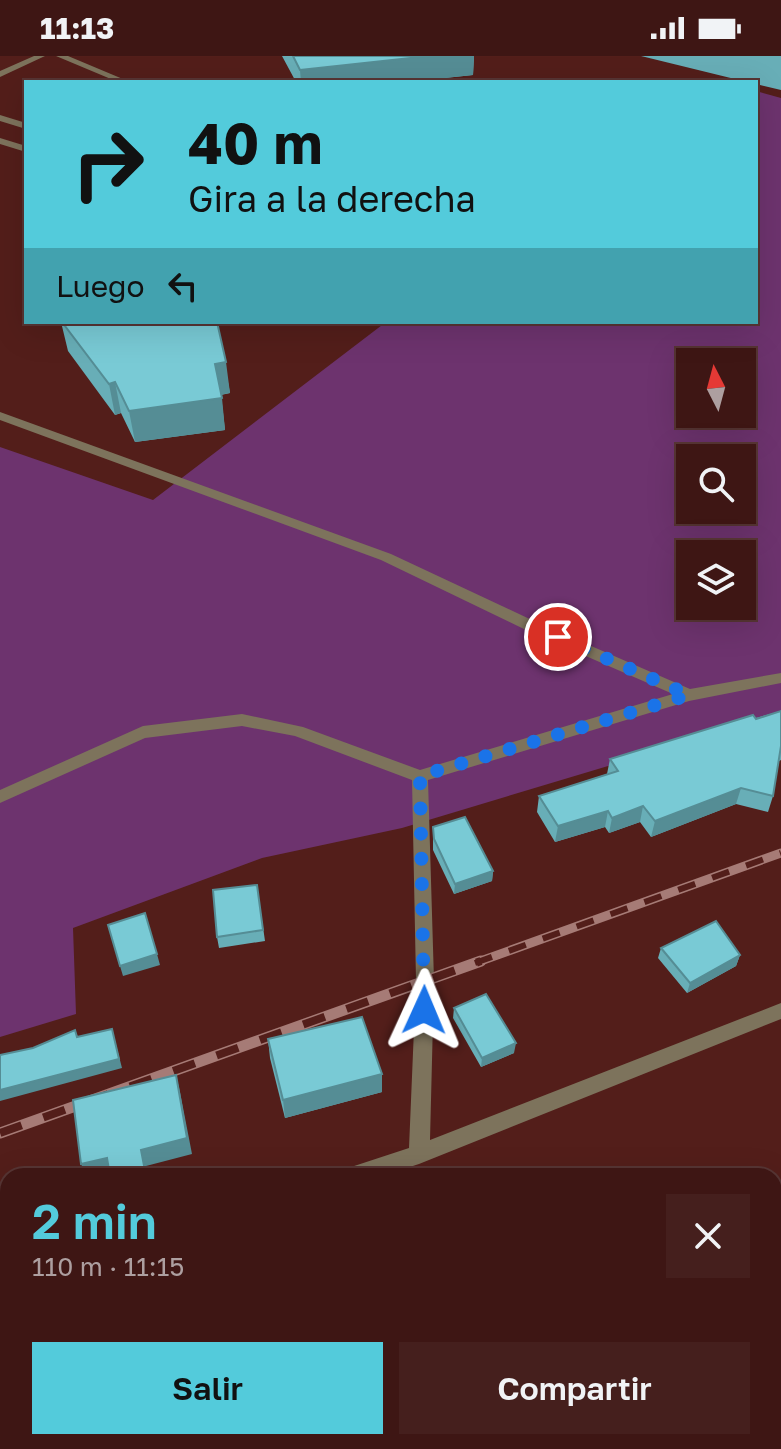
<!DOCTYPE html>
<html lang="es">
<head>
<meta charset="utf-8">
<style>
  body { margin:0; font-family:"Golos Text",sans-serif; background:#451f1d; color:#f1f3f6; height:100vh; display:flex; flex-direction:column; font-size:30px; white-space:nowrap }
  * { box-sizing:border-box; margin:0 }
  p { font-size:26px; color:#ad9fa0 }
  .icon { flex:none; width:44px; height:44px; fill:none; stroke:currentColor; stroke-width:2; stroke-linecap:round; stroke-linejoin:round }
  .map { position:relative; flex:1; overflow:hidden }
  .details { position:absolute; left:0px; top:1112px; width:782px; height:282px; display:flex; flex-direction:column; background:#3e1614; border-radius:24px 24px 0 0; box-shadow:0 8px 32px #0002,0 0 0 2px #573534 }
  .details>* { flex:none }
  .banner { position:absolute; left:24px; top:24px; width:734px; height:244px; border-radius:0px; box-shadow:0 8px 32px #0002,0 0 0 2px #573534; background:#53cbdb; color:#111; overflow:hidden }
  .needle { width:52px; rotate:354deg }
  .buttons { position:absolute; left:676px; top:292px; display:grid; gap:16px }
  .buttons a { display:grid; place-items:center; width:80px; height:80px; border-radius:0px; background:#3e1614; box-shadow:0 8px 32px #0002,0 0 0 2px #573534; font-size:40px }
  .pin { position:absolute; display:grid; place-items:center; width:68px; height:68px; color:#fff; margin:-34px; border:4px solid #fff; border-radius:50%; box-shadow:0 2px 8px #0007 }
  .me { position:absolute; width:88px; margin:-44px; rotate:1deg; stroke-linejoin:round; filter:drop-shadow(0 0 6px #0008) }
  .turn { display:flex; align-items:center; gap:28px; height:168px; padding:0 32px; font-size:36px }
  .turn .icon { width:104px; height:104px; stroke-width:2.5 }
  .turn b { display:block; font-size:56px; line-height:68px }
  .then { display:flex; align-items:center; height:76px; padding:0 32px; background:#0003; gap:16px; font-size:30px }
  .round { display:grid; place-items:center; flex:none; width:84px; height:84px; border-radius:0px; background:#451f1d }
  .head { display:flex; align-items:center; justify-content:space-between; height:136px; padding:0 32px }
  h1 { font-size:48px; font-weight:600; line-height:60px; color:#53cbdb }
  .cta { display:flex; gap:16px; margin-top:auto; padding:16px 32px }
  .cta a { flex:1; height:92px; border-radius:0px; background:#53cbdb; color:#111; font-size:32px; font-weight:600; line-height:92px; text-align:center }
  .cta a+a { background:#451f1d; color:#f1f3f6 }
  .status { display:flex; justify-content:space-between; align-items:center; height:56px; padding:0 40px; background:#3e1614; direction:ltr }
  .status svg { height:22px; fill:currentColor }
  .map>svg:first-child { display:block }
  .green { fill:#6d336e; fill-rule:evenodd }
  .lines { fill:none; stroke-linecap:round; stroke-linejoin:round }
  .lane { fill:#7d735c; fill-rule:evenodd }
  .street { fill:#7d735c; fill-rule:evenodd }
  .rail-far1-casing { stroke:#a67b76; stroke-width:9 }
  .rail-casing { stroke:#a67b76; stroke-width:11 }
  .rail-far1 { stroke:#531e1a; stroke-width:6; stroke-dasharray:18; stroke-linecap:butt }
  .rail { stroke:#531e1a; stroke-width:8; stroke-dasharray:23; stroke-linecap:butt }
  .wall { fill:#68aeb7 }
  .shaded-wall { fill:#558d95 }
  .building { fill:#79cad5; stroke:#558d95; stroke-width:2 }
  .route { stroke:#1a73e8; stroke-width:14; stroke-dasharray:0 25.2 }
</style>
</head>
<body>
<div class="status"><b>11:13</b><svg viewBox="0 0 49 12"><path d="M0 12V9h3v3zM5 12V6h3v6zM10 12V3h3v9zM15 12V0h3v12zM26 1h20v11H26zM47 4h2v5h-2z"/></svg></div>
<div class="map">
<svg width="781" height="1393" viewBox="0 0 781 1393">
  <rect width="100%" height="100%" fill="#531e1a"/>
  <path class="green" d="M756 35 781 42V658L402 772 262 802 73 872 76 958 0 981V391L153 444 386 266H756ZM690 306H742V358H690ZM690 402H742V454H690ZM690 498H742V550H690Z
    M781 1274V1393H705L709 1386H774V1285Z
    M127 1386H596L591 1393H99Z"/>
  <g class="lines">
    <path class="lane" d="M34 0H45L0 21V15Z
      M56 0H68L130 26H118Z
      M0 59 26 67V73L0 65Z
      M0 82 26 90V96L0 88Z"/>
    <path class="street" d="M0 356 391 498 536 566 690 633 781 617V627L689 645 428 724 434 925 430 1084 781 947V963L419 1108 382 1120H342L345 1113 409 1092 416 925 412 724 295 680 242 670 145 682 0 747V734L143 670 242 658 303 671 420 714 673 638 526 574 381 504 0 364Z
      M781 1172V1202L774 1205V1175Z
      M8 1213V1235L0 1238V1216Z
      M647 1386H672L669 1393H644Z"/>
    <defs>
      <path id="rail-far1" d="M475 907 781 797"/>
      <path id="rail" d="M0 1077 481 905"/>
    </defs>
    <use href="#rail-far1" class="rail-far1-casing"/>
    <use href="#rail" class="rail-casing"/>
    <use href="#rail-far1" class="rail-far1"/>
    <use href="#rail" class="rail"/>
  </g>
  <path class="wall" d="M282 0H474L473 19 407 26H296Z
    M641 0H781V34L756 28V26H747Z
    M61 266H217L230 337 221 339 225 374 135 386 121 357 115 359 68 295Z
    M781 655V704L779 705 773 740 768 756 736 748 651 781 640 766 609 777 605 771 555 786 537 756 539 740 607 718 610 703Z
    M433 771 493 815 492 825 454 838 433 794Z
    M257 829 265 885 219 892 217 881Z
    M661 892 740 899 736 910 687 937 658 902Z
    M454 952 514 997 481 1011 453 962Z
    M268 983 382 1036 285 1062 270 1002Z"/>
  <path class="shaded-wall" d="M429 0H474L473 19 407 26H301L300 14Z
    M226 306 230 337 219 339 215 308Z
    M115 326 121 357 115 359 109 328Z
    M222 342 225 374 135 386 129 355Z
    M741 732 736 748 651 781 655 765Z
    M643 750 640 766 609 777 612 762Z
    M608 755 605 771 555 786 558 770Z
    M493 815 492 825 454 838 455 828Z
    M157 898 160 909 123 920 120 910Z
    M740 899 736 910 687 937 690 927Z
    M112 973 122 1012 0 1045V1034Z
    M516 987 514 997 481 1011 482 1002Z
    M382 1018V1036L285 1062 283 1044Z
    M176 1019 180 1036 192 1098 146 1110 148 1120H146L141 1094Z
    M107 1102 113 1118 105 1120H86L81 1108Z"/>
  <path class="building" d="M293 0H429L300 14Z
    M62 266H217L226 306 215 308 222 342 129 355 115 326 109 328Z
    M781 655V690L773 740 741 732 655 765 643 750 612 762 608 755 558 770 539 740 618 715 610 703 753 659 756 663Z
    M465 761 493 815 455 828 434 783 433 771Z
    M257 829 263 874 217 881 213 834Z
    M145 857 157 898 120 910 108 869Z
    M716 865 740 899 690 927 661 892Z
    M486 938 516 987 482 1002 454 952Z
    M362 961 382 1018 283 1044 268 983Z
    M112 973 119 1003 0 1034V999L33 992 75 974 77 981Z
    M176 1019 187 1082 141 1094 146 1120H110L107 1102 81 1108 73 1044Z"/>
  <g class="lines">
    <path class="route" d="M424 954 420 720 689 639 558 581"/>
  </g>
</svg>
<div class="buttons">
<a><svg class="needle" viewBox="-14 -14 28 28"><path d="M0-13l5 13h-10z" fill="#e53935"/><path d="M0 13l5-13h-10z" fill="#ad9fa0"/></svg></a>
<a><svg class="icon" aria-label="search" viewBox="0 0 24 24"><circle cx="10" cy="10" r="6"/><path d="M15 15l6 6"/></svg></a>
<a><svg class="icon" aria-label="layers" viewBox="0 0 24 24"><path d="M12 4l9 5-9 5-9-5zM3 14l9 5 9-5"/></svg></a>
</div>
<div class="pin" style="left:558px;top:581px;background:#d93025"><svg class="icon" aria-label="arrive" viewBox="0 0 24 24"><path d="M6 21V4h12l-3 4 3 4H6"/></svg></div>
<svg class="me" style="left:424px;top:954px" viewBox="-20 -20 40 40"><path d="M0-17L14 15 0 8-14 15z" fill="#1a73e8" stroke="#fff" stroke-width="4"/></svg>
<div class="banner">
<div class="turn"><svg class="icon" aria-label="right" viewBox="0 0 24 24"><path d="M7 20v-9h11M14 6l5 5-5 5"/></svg><div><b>40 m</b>Gira a la derecha</div></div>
<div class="then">Luego<svg class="icon" aria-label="left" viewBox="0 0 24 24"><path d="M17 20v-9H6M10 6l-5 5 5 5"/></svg></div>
</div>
<section class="details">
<div class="head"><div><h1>2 min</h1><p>110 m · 11:15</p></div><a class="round"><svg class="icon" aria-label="close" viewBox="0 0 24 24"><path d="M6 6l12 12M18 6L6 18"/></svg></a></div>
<div class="cta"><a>Salir</a><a>Compartir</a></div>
</section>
</div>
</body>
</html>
